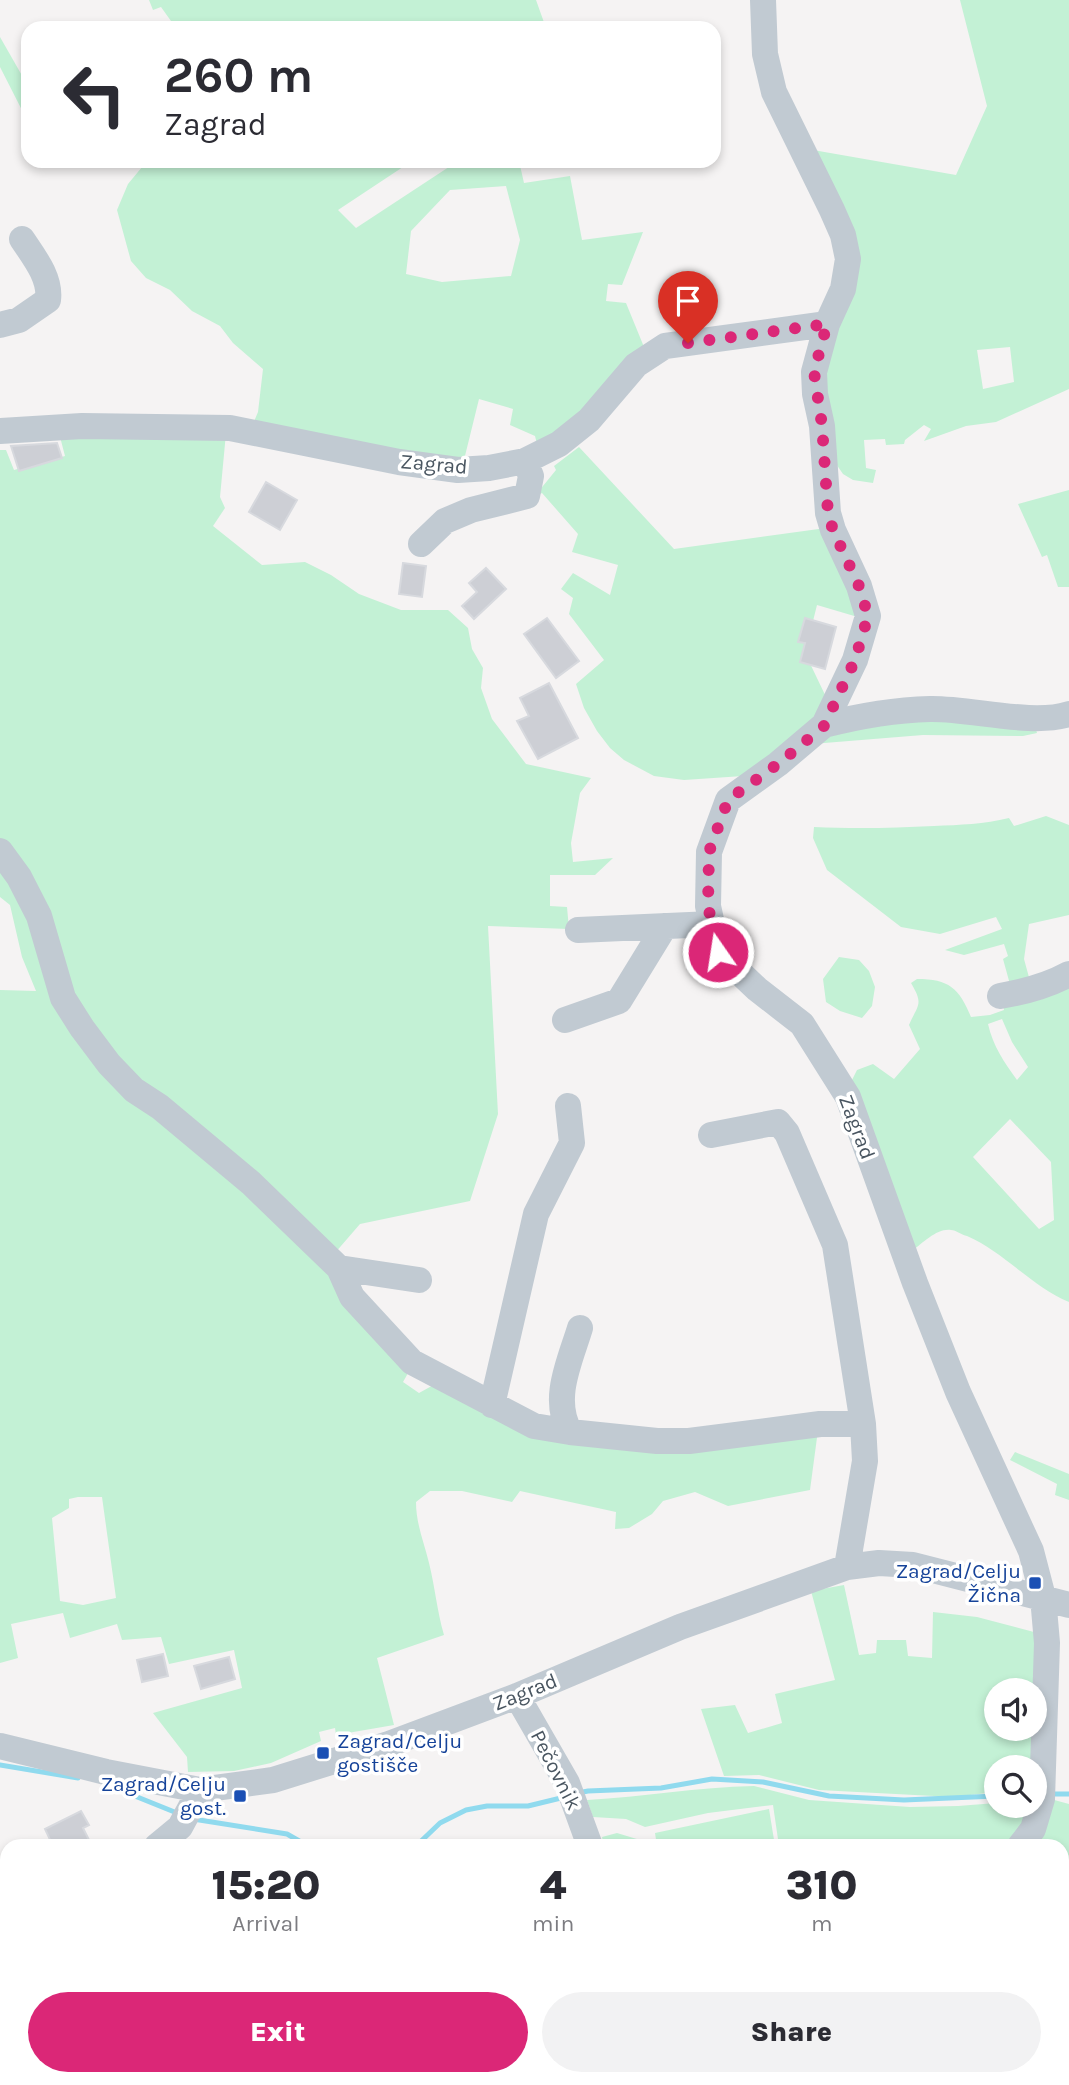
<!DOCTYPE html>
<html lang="en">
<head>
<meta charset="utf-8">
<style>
  body { margin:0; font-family:Karla,sans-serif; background:#f2f2f3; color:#2b2b33; height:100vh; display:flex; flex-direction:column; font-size:26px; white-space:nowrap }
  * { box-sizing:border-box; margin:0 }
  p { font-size:23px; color:#7c7c81 }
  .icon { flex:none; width:38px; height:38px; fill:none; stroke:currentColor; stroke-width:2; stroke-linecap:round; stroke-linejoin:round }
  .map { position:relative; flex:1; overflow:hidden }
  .sheet { position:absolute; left:0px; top:1839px; width:1069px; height:247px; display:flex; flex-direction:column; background:#fff; border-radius:21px 21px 0 0; box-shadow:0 4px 10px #0003 }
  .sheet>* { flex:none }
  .top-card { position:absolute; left:21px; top:21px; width:700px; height:147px; border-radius:21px; box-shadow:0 4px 10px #0003; background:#fff; color:#2b2b33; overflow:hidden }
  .fabs { position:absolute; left:984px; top:1678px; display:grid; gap:14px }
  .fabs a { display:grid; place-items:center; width:63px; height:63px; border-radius:50%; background:#fff; box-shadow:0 4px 10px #0003; font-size:35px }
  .pin { position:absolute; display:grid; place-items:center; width:60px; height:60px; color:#fff; margin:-72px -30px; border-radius:50% 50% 50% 0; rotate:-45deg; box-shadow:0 0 7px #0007 }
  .pin .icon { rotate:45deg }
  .me { position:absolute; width:77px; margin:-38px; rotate:347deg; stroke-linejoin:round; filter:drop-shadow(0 0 5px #0008) }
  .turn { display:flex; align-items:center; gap:24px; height:147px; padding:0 28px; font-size:32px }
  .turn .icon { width:91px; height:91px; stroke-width:2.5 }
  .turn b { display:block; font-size:49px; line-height:60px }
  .eta { display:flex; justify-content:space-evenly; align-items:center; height:119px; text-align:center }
  .eta b { font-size:42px; font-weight:800; line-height:49px }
  .primary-button { display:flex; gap:14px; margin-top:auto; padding:14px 28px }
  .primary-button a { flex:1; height:80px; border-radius:42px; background:#db2777; color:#fff; font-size:28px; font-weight:800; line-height:80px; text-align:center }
  .primary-button a+a { background:#f2f2f3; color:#2b2b33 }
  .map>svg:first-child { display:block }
  .green { fill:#c3f1d5; fill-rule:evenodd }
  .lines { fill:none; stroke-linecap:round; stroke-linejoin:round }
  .stream { stroke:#90daee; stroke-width:5 }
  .building { fill:#cdcfd5; stroke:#d7d9de; stroke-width:2 }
  .minor { stroke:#c1cad2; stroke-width:26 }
  .route { stroke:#db2777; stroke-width:12; stroke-dasharray:0 21.6 }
  .transit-dot { fill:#1a4fb4; stroke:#fff; stroke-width:2.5 }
  .labels { text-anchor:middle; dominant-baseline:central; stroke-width:7; stroke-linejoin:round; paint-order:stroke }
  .street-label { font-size:21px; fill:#4a5661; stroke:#fff }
  .transit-label { font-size:21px; fill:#164399; stroke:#fff; text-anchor:end }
</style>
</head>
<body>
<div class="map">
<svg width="1069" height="2085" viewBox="0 0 1069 2085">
  <rect width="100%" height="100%" fill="#f5f3f3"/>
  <path class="green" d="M149 0H536L546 28H176L161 7 153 10Z
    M960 0H1069V389L996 422 966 426 924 441 931 429 924 425 905 440 904 444 886 445 885 439 864 440 866 468 876 470 873 483 853 480 843 474 830 455 819 388 849 288 813 150 956 175 987 106ZM1010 347 1014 382 983 389 977 350Z
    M0 37 28 86V122L0 67Z
    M147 161H412L338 210 356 228 458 161H519L524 183 570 176 582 240 643 232 622 285 608 284 606 301 626 303 644 347 590 409 537 444 535 436 510 425 513 409 479 399 463 464 253 424 258 412 263 369 233 343 220 326 192 311 170 290 146 278 131 261 117 210 128 184ZM506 186 520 240 511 276 442 282 406 274 411 231 450 190Z
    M59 433H226L220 497 225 508 213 526 262 565 305 562 331 575 359 594 401 610H448L468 628 472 649 483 668 481 688 492 719 526 764 591 778 580 793 571 843 573 862 613 858 595 875H550V906L567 907 569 929 488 926 498 1114 470 1201 360 1224 328 1261 412 1366 403 1382 419 1393 439 1382 559 1441 818 1430 810 1490 728 1506 695 1492 663 1501 652 1514 629 1528 615 1529 616 1512 520 1491 512 1502 462 1491H430L416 1502C416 1524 424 1542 429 1563 435 1587 437 1611 444 1635L377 1658 394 1725 336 1735 335 1728 319 1732 321 1741 271 1763 234 1771 188 1772 187 1757 153 1713 242 1688 234 1650 169 1664 161 1637 122 1640 117 1624 70 1638 63 1613 11 1624 18 1658 0 1663V990L36 991 22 957 10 905 0 897V450H6L14 470 65 456ZM78 1497H102L116 1598 83 1605 60 1601 52 1518 69 1508V1499Z
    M579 447 674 549 826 528 861 618 817 605 805 653 827 699 814 728 743 776 684 780 654 776 624 760 610 748 597 731 584 708 576 684 604 660 569 614 573 598 561 589 573 573 610 595 618 565 572 552 578 534 542 493 534 497 556 470 554 466Z
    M1069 490V587H1058L1047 555 1042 557 1018 504Z
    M865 718 1035 726 1037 733 1023 736 923 735 812 744Z
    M1046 816 1069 825V915L1029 924 1024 959 1030 981 1011 988 1003 959 1008 956 1004 944 964 955 945 950 1002 929 996 917 940 934 901 927 827 870 813 838 814 827C855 829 894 828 934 826 960 825 984 824 1009 818L1014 826Z
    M839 957 859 960 869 971 875 987 872 1006 862 1018 840 1011 826 1002 823 979Z
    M917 979C949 979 959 988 971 1017L990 1015 1004 1010 1002 1000 1069 980V1302C1031 1286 1004 1252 967 1236 962 1235 956 1230 951 1230 937 1228 923 1243 913 1250L848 1088 857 1070 873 1064 894 1079 920 1049 909 1025C918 1004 924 1005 911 983ZM1002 1019 1012 1042 1028 1067 1017 1080C1004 1062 993 1046 988 1024ZM1010 1119 1051 1162 1054 1220 1039 1229 973 1157Z
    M1015 1452 1069 1474V1500L1055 1495 1057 1484 1010 1460Z
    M844 1585 859 1655 876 1653 877 1640H906L908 1656 932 1658 933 1612 977 1617 1049 1636 1034 1768H996V1792L953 1797 819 1790 759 1775 724 1776 701 1709 735 1705 748 1733 782 1723 775 1694 835 1680 811 1591ZM996 1690H1034V1729H996Z
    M754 1786 809 1800 910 1807 958 1806 996 1803V1806H1034L1012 1846H779L773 1805 708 1813 645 1827 626 1819 593 1817 587 1800C643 1797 698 1787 754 1786Z
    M1047 1798 1069 1804V2085H815V2079H1062V1846H1027Z
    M769 1809 775 1846H657L655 1833Z
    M617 1833 640 1840 642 1846H604L602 1837Z
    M7 1966V2079H268L267 2085H0V1971Z
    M676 2079H804V2085H673Z"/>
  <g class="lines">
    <path class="stream" d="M0 1765 78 1778
      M105 1784 177 1813
      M578 1793 588 1791 661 1788 712 1779 763 1782 829 1796 904 1800 996 1796
      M1051 1794H1069
      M193 1819 287 1834 308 1846
      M416 1846 440 1823 466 1810 487 1806H528L565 1797"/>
  </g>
  <path class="building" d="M57 443 62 458 19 471 11 446Z
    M266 482 297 500 280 530 249 512Z
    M403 563 426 566 422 597 399 594Z
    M486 568 506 589 474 619 462 606 477 592 469 583Z
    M547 618 579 661 556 678 524 634Z
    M805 618 836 627 825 669 800 662 805 643 798 642Z
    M549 683 578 738 538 759 517 721 529 716 520 698Z
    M163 1654 168 1676 142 1682 137 1660Z
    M229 1657 235 1679 201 1689 194 1666Z
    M81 1811 89 1825 83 1828 92 1846H61L58 1841 52 1844 45 1829Z"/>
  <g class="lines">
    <path class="minor" d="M763 0 765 54 774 92 832 210 843 235 848 259 843 289 827 324 814 372 815 394 822 426 828 513 833 530 859 586 868 616 855 660 824 725 778 764 728 800 709 852 708 906 718 952 757 989 802 1024 848 1097 915 1283 958 1392 1031 1551 1043 1597 1047 1643 1042 1799 1033 1829 1020 1846
      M0 325 19 320 48 300C51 278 34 257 22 239
      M0 431 82 426 230 428 399 462 458 470 489 468 525 461 559 444 589 420 636 365 665 346 827 324
      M421 544 445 521 471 510 527 496 531 476 525 461
      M824 725C859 716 894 710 930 709 970 708 1032 726 1069 714
      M0 851 19 877 39 916 63 998 82 1028 109 1064 134 1090 160 1107 251 1183 339 1268 352 1297 412 1362 534 1426 570 1432
      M578 930 712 924
      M1000 996C1024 992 1047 986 1069 974
      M565 1020 619 1001 665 926
      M711 1135 778 1122 787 1133 835 1245 863 1424 865 1461 847 1567
      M339 1268 419 1280
      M580 1328C570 1361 551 1399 570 1432L657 1441H689L820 1424H863
      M492 1405 536 1214 572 1143 568 1106
      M517 1696 567 1783 590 1846
      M0 1746 106 1772 200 1790 273 1780 389 1744 517 1696 680 1627 847 1567 879 1563 913 1565 1069 1605
      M157 1846 180 1827 200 1790
      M0 1957 7 1953
      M811 2079 812 2085
      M415 2085 421 2079"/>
  </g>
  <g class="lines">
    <path class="route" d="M688 343 827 324 814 372 822 425 828 513 833 530 859 586 868 616 855 660 824 726 778 764 728 800 709 852 708 906 718 952"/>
  </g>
  <g class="transit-dot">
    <rect x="1028" y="1576" width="14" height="14" rx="3.5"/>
    <rect x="316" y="1746" width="14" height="14" rx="3.5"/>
    <rect x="233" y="1789" width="14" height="14" rx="3.5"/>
  </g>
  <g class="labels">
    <g class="street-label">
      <text transform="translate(434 464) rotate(5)">Zagrad</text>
      <text transform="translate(857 1127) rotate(69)">Zagrad</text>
      <text transform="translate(525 1692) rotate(-22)">Zagrad</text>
      <text transform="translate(556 1770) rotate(63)">Pečovnik</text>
    </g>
    <g class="transit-label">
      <text x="1021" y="1571">Zagrad/Celju<tspan x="1021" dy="24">Žična</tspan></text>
      <text x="337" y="1741" text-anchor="start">Zagrad/Celju<tspan x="337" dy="24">gostišče</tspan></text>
      <text x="226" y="1784">Zagrad/Celju<tspan x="226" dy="24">gost.</tspan></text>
    </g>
  </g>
</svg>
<div class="fabs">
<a><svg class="icon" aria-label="sound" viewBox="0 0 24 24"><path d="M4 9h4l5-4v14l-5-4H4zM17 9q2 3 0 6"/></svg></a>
<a><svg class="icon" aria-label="search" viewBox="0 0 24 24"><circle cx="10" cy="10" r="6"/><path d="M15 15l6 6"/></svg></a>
</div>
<div class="pin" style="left:688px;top:343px;background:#d93025"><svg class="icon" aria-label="arrive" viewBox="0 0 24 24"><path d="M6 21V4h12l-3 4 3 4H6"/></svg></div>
<svg class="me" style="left:718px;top:952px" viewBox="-20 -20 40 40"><circle r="17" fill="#db2777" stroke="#fff" stroke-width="3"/><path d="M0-11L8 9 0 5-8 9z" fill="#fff"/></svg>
<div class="top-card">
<div class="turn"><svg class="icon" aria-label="left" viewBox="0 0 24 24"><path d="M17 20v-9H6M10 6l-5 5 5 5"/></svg><div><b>260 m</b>Zagrad</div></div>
</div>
<section class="sheet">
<div class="eta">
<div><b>15:20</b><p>Arrival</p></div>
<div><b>4</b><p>min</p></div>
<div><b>310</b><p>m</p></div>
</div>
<div class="primary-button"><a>Exit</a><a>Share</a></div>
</section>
</div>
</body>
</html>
